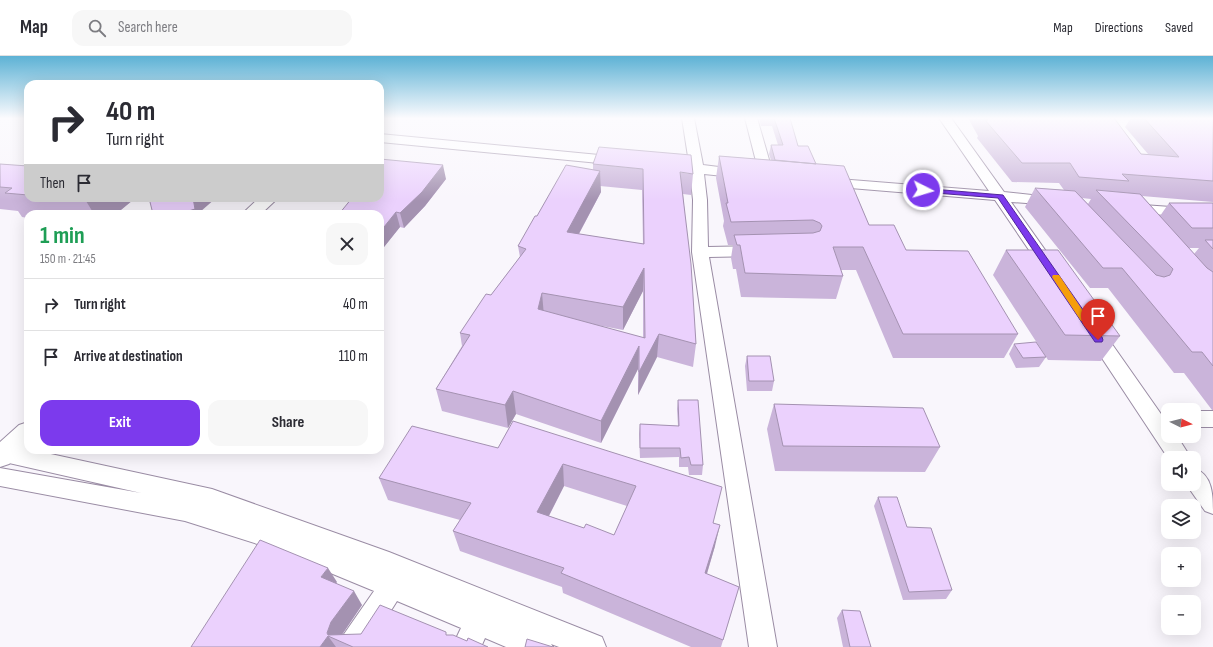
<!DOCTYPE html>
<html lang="en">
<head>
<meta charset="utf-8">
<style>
  body { margin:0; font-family:"Sofia Sans Condensed",sans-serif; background:#f7f7f7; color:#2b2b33; height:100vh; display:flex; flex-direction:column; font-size:15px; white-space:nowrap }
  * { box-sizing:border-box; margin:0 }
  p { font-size:13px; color:#7c7c81 }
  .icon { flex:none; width:22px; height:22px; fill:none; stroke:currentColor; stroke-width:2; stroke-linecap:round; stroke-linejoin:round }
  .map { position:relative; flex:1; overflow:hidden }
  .side { position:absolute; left:24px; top:154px; width:360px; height:244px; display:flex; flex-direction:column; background:#fff; border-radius:12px; box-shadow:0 4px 16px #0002 }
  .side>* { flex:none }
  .banner { position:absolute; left:24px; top:24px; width:360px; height:122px; border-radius:12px; box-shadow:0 4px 16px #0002; background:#fff; color:#2b2b33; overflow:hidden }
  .needle { width:26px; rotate:96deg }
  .tools { position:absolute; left:1161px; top:347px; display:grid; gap:8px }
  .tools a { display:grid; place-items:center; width:40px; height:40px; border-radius:8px; background:#fff; box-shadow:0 4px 16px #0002; font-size:20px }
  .pin { position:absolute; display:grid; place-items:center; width:34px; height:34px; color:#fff; margin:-41px -17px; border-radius:50% 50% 50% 0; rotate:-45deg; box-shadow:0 0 4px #0007 }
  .pin .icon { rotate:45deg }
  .me { position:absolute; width:44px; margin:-22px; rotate:95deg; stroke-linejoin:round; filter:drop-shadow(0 0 3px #0008) }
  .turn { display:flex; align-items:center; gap:14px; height:84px; padding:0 16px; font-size:18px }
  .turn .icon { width:52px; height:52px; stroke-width:2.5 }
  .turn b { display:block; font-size:28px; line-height:34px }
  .then { display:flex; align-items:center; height:38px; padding:0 16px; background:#0003; gap:8px; font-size:15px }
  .round { display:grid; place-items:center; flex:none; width:42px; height:42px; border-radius:12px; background:#f7f7f7 }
  .headline { display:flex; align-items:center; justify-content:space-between; height:68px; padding:0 16px }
  h1 { font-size:24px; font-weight:700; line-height:30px; color:#1e9e55 }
  .button { display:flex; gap:8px; margin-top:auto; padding:8px 16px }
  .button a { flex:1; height:46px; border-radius:12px; background:#7c3aed; color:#fff; font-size:16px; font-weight:700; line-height:46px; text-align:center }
  .button a+a { background:#f7f7f7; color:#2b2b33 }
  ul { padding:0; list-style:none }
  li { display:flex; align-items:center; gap:12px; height:52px; padding:0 16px; border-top:1px solid #e1e1e2 }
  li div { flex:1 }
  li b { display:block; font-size:15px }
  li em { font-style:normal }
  header { display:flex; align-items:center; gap:24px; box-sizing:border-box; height:56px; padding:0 20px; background:#fff; border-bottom:1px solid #e1e1e2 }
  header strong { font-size:19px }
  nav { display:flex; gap:22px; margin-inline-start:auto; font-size:14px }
  .search { width:280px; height:36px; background:#f7f7f7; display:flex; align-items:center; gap:10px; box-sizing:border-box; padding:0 14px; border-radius:12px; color:#7c7c81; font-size:15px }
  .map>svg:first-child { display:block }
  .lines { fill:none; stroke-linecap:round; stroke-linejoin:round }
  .street-casing { stroke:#9a8ca4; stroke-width:2 }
  .secondary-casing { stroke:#9a8ca4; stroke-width:2 }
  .street { fill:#fff; fill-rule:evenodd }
  .secondary { fill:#fff; fill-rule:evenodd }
  .wall { fill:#cab4da; fill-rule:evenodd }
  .shaded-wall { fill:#a492b1 }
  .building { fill:#ebd1fd; stroke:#a492b1; fill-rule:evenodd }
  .route { fill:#7c3aed; stroke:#51269a }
  .slow { fill:#f59e0b }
</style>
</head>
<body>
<header>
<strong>Map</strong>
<div class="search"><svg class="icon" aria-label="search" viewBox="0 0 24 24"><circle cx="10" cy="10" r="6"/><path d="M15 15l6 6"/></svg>Search here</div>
<nav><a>Map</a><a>Directions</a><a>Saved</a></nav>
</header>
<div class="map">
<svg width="1213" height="591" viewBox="0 0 1213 591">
  <rect width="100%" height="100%" fill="#f9f6fc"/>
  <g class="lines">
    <defs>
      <path id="street" d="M682 62H694L703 109 743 114 748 115 750 118 748 121 743 122 704 118 707 144 708 191 758 190 764 192 766 195 764 198 758 200 709 201 777 591H749L692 196 693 144 690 116 662 112 660 109 662 106 667 105 689 107Z
        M745 62H757L774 121 772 124 767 125 762 124 760 121Z
        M939 62H951L1004 136 1059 142 1061 145 1059 148 1054 149 1011 146 1060 215 1058 219 1052 220 1046 219 995 144 826 130 821 129 819 126 821 123 826 122 989 135Z
        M380 78 620 101 625 102 627 105 625 108 620 109 380 86Z
        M1129 148 1213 154V164L1124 155 1122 152 1124 149Z
        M1093 269 1100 271 1168 368V380H1177L1191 402H1168L1084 275 1086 271Z
        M1194 355H1213V371H1194Z
        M0 387 212 433 389 496 592 577 602 581 606 591H559L551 588 553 591H506L485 582 481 591H452L461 572 397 545 368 591H338L342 581 374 535 270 492 185 465 0 430V412L141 437 0 405Z
        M1194 412C1213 419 1213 439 1213 458L1205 455 1186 428H1194Z"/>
      <path id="secondary" d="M259 142H278L261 158H242Z
        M28 366V391L9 408 0 411V386L19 369Z"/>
    </defs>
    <use href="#street" class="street-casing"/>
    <use href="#secondary" class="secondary-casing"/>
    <use href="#street" class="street"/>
    <use href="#secondary" class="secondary"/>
  </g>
  <path class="wall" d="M759 62H790L798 90 816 108 869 169 906 194 1018 278 1004 302H893L856 214H841L843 220 836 243 741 241 736 213H733L731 202 733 189H728L723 170 724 165 716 122 719 100 771 104 769 98 771 89H778L772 70H761Z
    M968 62H1114L1141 98H1148L1125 71 1131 62H1213V146L1142 140 1160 160 1169 147H1213V354H1212L1184 317H1174L1108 232H1090L1025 151 1035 132 1064 134 1059 127 1012 126 977 82 978 80ZM1082 142 1091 143 1088 148ZM1189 192H1199L1194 198Z
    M0 108 28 110V142H132L133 144 116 158H28V162L22 161 18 155 0 153Z
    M593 108 693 118 691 139 683 138 696 288 693 311 657 301 638 339V313L601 387 516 358 508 372 442 355 436 333 462 290 460 277 491 239 520 201 518 190 537 160 593 114ZM600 130 642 134 643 188 579 178 601 136ZM643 235V282L597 269 623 274Z
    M446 123 425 150 404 172 400 171 380 196V158L351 142H380Z
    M1006 194 1120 280 1101 305 1048 304 993 219Z
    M1014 288 1046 301 1039 311 1016 312 1009 298Z
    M747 300 774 325 772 335H747L745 310Z
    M678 344 703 409 702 419H689L688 411H679V401L640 402 639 378 640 368 678 370 677 353Z
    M774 348 940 391 925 416 775 415 767 373Z
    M513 365 714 467 715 490 707 518 739 531 721 591H691L563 537 562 531 460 495 453 475 460 464 388 444 379 422 498 392ZM564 430 627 450 614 479 584 472 549 460Z
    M878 441 907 471 952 534 946 543 903 544 874 450Z
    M337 526 336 527 362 549 342 579H447L488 591H191Z
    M842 554 871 591H843L837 562Z"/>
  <path class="shaded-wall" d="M443 109 446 123 425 150 404 172 400 157Z
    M600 115 601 136 568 198 567 176Z
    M90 142H132L133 144 116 158H94L86 145Z
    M193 142H216L200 156 201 158H179Z
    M396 156 400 171 380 196V176Z
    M644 212 643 235 623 274V251Z
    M542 237 544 260 538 253Z
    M659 278 657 301 638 339 639 316Z
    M639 290 638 313 601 387V365Z
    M513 335 516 358 508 372 505 349Z
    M563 408 564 430 540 477 537 456Z
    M720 469 715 490 701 537 705 517Z
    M328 512 337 526 330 535 321 521Z
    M354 535 362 549 341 580 330 581 327 577 331 566Z
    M328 580 336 591H320Z"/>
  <path class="building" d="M774 62H790L798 90H808L816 108 775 104 771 89H783Z
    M986 62H1114L1141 98 1179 101 1144 62H1213V125L1122 118 1129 125 1079 121 1070 107H1022L985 64H988Z
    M599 91 691 99 693 118 680 116 691 208 696 288 659 278 639 316V290L601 365 513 335 505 349 436 333 470 279 460 277 486 238 491 239 526 193 518 190 535 160H537L566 109 600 115 567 176 644 188 643 113 593 108ZM644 212 645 282 538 253 542 237 623 251Z
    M719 100 844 110 869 169H894L906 194 968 195 1018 278H903L863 191H833L843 220 745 217 740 189H737L734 179 813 177 820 175 822 170 820 167 813 164 731 166 726 147H728Z
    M380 103 443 109 422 136 400 157 396 156 380 176V158H339L352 142H380Z
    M0 108 28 110V139L5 137 12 132 0 131Z
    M1035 132 1075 135 1156 219 1164 221 1170 219 1173 213 1096 134 1140 138 1207 212 1213 216V310L1202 296H1192L1122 212H1103Z
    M57 142H90L86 145Z
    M149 142H193L195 153 179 158H153Z
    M1169 147H1213V172H1192Z
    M1205 184H1213V193Z
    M1006 194H1058L1120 280 1065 279Z
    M1036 286 1046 301 1023 302 1014 288Z
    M747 300H770L774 325H749Z
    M678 344H698L703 409H691L689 401 681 402 680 392H640V368L679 370Z
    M774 348 923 352 940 391 783 390Z
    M513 365 722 431 713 467 720 469 705 517 739 531 723 584 561 517 564 512 453 475 471 447 379 422 412 370 498 392ZM563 408 636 430 614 479 586 468 584 472 537 456Z
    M878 441H897L907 471 931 472 952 534 909 536Z
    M260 484 328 512 321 521 354 535 331 566 327 577 328 579 361 578 380 549 446 576V579H453L467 585 468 582 488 591H353L328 580 320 591H191Z
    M842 554 860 555 871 591H850Z
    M527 583 553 591H525Z"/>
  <linearGradient id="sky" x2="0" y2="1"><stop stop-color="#5db2d5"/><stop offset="0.43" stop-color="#fcfbfe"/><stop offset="1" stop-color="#fcfbfe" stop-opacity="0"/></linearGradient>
  <rect width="1213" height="145" fill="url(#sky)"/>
  <path class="route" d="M920 132 1003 139 1102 281 1103 284 1102 286H1095L998 142 923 136 919 134Z"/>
  <path class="slow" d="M1053 219H1059L1087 261 1089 263 1087 265H1081L1052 221Z"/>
</svg>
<div class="tools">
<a><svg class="needle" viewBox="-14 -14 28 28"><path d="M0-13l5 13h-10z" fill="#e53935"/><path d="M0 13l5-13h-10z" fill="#7c7c81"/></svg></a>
<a><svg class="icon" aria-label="sound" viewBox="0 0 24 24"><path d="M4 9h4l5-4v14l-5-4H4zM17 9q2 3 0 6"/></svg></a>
<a><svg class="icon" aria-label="layers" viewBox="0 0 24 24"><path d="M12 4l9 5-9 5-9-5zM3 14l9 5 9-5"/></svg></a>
<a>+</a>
<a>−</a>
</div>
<div class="pin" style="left:1098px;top:284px;background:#d93025"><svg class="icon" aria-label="arrive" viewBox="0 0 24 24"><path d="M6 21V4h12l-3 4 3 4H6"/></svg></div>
<svg class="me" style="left:923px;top:134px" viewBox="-20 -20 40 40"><circle r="17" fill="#7c3aed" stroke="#fff" stroke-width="3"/><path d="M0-11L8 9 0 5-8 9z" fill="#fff"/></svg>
<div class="banner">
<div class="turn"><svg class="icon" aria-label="right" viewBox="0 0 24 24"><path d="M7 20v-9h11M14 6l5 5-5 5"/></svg><div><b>40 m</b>Turn right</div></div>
<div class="then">Then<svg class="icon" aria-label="arrive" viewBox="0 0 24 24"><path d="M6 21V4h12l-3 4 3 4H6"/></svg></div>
</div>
<section class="side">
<div class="headline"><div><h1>1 min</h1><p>150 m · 21:45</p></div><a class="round"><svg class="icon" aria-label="close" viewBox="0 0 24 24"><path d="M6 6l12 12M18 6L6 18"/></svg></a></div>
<ul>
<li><svg class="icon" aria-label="right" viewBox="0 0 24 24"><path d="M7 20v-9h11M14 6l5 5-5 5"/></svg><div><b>Turn right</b></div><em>40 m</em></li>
<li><svg class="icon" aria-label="arrive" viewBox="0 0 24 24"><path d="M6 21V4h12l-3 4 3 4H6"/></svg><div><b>Arrive at destination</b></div><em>110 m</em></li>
</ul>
<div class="button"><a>Exit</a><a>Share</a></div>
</section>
</div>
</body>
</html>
